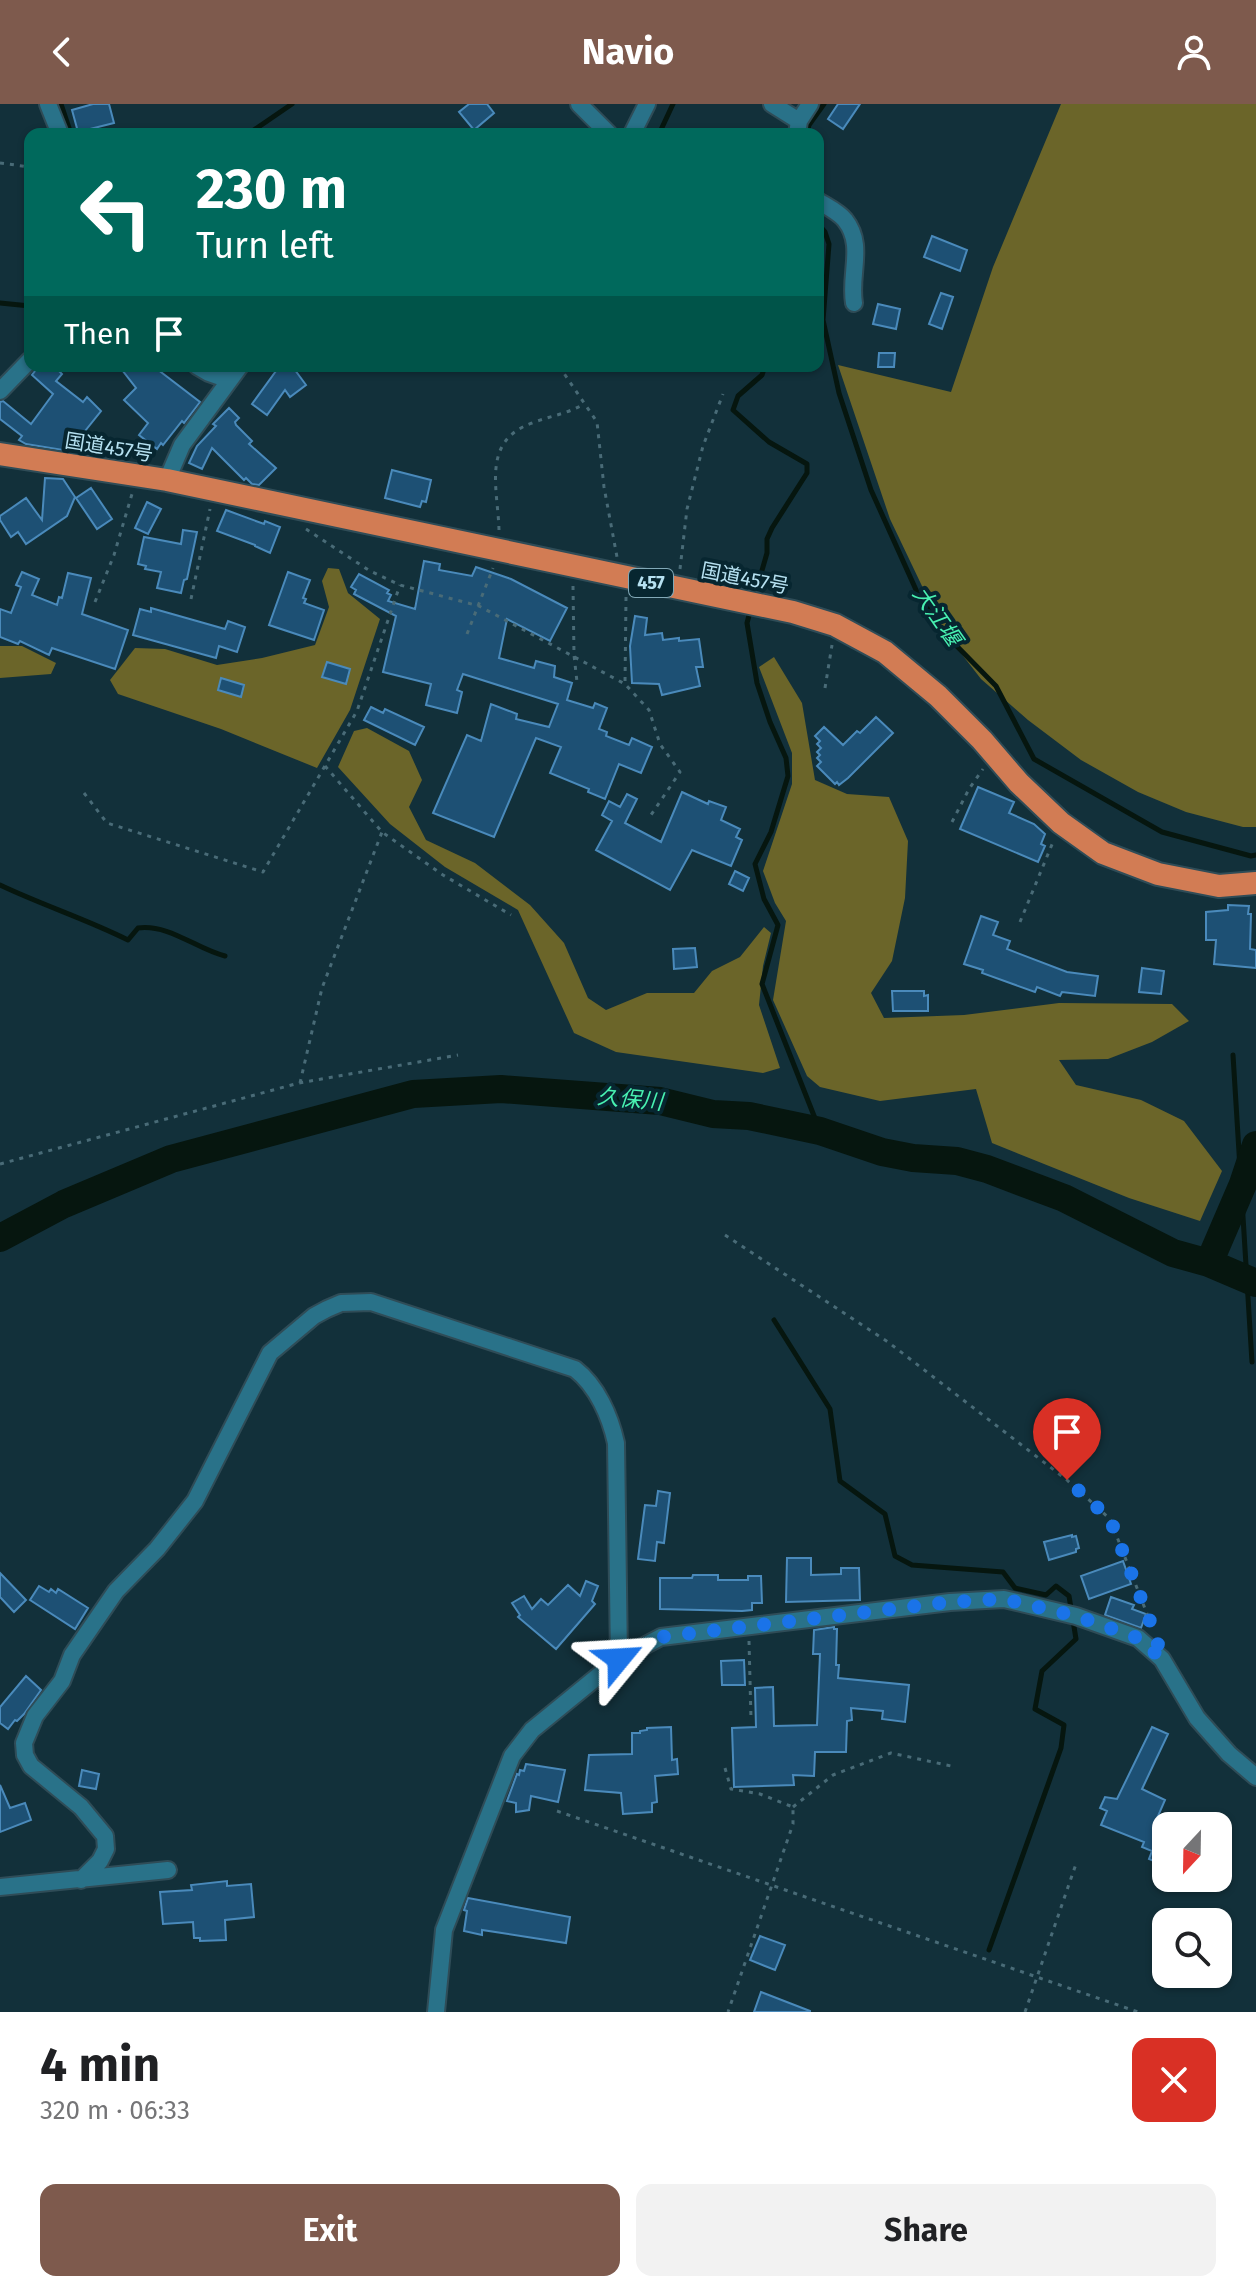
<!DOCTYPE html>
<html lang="en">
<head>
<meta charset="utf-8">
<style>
  body { margin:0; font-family:"Fira Sans","Noto Sans JP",sans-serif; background:#f2f2f2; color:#202124; height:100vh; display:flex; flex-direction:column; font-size:30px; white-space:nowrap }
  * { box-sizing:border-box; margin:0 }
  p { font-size:26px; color:#757577 }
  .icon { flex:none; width:44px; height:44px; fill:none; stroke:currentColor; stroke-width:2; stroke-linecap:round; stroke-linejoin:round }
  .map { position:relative; height:1908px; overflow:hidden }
  .panel { display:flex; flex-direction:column; background:#fff; flex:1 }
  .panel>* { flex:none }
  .banner { position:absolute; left:24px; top:24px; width:800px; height:244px; border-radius:16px; box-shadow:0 2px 6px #0004; background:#00695c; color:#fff; overflow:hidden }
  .needle { width:52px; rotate:202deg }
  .buttons { position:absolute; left:1152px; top:1708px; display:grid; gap:16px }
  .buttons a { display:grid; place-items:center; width:80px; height:80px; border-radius:16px; background:#fff; box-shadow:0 2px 6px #0004; font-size:40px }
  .pin { position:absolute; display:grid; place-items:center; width:68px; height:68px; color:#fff; margin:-82px -34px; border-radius:50% 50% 50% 0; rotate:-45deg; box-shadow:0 0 8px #0007 }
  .pin .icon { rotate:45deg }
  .me { position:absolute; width:88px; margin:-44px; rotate:63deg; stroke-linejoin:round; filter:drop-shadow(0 0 6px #0008) }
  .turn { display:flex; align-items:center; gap:28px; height:168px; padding:0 40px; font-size:36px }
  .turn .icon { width:104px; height:104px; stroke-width:2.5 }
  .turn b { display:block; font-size:56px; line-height:68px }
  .then { display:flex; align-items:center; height:76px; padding:0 40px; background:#0003; gap:16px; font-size:30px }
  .round { display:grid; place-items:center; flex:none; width:84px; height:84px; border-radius:16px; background:#f2f2f2 }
  .summary { display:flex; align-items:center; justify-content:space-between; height:136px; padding:0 40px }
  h1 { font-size:48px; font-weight:700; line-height:60px }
  .button { display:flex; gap:16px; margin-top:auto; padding:16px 40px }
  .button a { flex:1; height:92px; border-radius:16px; background:#7e5a4d; color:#fff; font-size:32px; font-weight:700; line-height:92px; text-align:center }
  .button a+a { background:#f2f2f2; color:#202124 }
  header { display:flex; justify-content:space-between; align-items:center; height:104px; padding:0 40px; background:#7e5a4d; color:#fff; font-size:36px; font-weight:700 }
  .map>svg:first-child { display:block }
  .forest { fill:#6b6529 }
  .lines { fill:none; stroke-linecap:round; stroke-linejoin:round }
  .stream { stroke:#06160f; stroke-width:5 }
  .river { stroke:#06160f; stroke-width:28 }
  .building { fill:#1d5074; stroke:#4a8abb; stroke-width:2 }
  .minor-casing { stroke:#2f4c57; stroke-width:20 }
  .trunk-casing { stroke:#2f4c57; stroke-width:26 }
  .path { stroke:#496b77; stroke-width:3; stroke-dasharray:4 6; stroke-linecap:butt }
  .minor { stroke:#297289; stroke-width:16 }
  .trunk { stroke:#d27c54; stroke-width:22 }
  .route { stroke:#1a73e8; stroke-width:14; stroke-dasharray:0 25.2 }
  .labels { text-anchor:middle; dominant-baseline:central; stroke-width:8; stroke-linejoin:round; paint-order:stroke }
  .shield { fill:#072630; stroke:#82a9b7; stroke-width:2 }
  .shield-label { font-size:18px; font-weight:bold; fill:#b6e1f1 }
  .street-label { font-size:20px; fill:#b6e1f1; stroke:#072630 }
  .water-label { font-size:22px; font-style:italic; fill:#48f1b1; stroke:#072630 }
</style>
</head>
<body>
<header><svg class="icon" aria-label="back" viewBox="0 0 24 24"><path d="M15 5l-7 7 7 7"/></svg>Navio<svg class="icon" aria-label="person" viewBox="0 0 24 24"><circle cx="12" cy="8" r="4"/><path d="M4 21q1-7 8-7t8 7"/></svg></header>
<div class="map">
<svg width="1256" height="1908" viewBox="0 0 1256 1908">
  <rect width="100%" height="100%" fill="#12303a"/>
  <path class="forest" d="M1061 0H1256V723H1243L1186 708 1138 688 1081 656 1028 616 981 575 943 526 890 415 838 261 951 288 993 163Z
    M328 464 339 465 348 489 380 515 350 606 317 664 221 625 118 590 110 576 135 544 165 545 217 561 262 554 315 541 329 503 322 477Z
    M0 542H22L56 559 51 570 0 574Z
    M774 553 802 599 815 676 847 690 889 693 908 737 905 794 892 857 871 889 884 914 964 911 1059 899 1172 900 1189 917 1152 938 1108 955 1059 956 1076 981 1141 996 1184 1017 1222 1067 1200 1117 1129 1094 992 1039 976 985 880 997 820 983 807 972 773 896 786 817 775 799 763 767 792 680V649L759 563Z
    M367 624 409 647 422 676 409 703 426 736 475 759 530 801 564 839 588 894 606 906 647 889H694L712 867 740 853 764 823 771 829 763 862 759 901 780 964 763 969 616 948 574 929 518 806 445 763 390 720 338 663 354 627Z"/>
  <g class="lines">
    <path class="stream" d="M61 0 71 30
      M248 30 292 0
      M659 30 673 0
      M807 30 809 21 824 0
      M818 120 825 128 829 140 823 216 839 289 871 386 917 488 942 527 996 582 1034 655 1162 728 1251 752 1256 751
      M0 199 30 202
      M211 262H225
      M754 494 767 449V435L772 424 807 369V360L769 338 733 306 738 292 762 271 765 262
      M751 504 747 519 757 579 770 618 786 654 788 672 771 728 755 760 764 795 778 821 762 880 820 1027
      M0 781C42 801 86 815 128 836L138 824C170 820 196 845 225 852
      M1233 951 1252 1258
      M774 1216 830 1305 840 1377 885 1410 895 1452 912 1461 1003 1468 1015 1484 1046 1491 1056 1482 1069 1492 1076 1535 1042 1567 1035 1605 1064 1621 1061 1644 989 1846"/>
    <path class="river" d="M0 1134 64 1100 171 1055 413 990 501 985 660 997 713 1010 749 1012 820 1027 882 1048 913 1054 957 1057 987 1065 1064 1094 1173 1149 1209 1159 1256 1179
      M1209 1159 1243 1080 1256 1041"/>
  </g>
  <path class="building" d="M93 0H109L114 19 78 28 72 6Z
    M469 0H487L494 9 474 26 459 8Z
    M838 0H860L843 25 828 15Z
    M932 132 967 146 960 167 924 153Z
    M941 189 953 193 942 225 929 220Z
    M878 200 900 205 896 225 873 220Z
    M879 249H895L894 263H878Z
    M39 262H54L62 270 56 277 83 298 87 293 101 307 69 347 26 340 19 336 22 332 0 315V298L3 297 31 320 53 290 32 271Z
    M119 262H153L200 298 184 319 182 317 163 341 161 339 157 345 139 331 148 319 124 296 136 284Z
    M283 262H292L306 281 290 293 285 286 267 311 252 300 276 267Z
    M229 304 239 314 235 318 236 321 252 337 249 340 276 364 259 381 252 380 246 374 244 376 212 344 202 365 189 359 197 342 216 322 213 320Z
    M392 366 431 376 426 398 422 397 420 403 385 394Z
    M45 374 63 375 75 393 67 412 26 440 18 428 11 433 0 416V412L26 394 42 416Z
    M91 384 112 415 97 425 76 394Z
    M147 398 161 405 148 430 135 424Z
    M226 406 264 420 265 417 280 423 270 449 255 442V441L217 427Z
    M183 426 197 428 187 475 184 476 181 489 157 484 161 468 145 465 146 462 138 460 144 433 181 440Z
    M424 457 440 460 439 466 472 472 476 463 511 475 567 504 550 537 507 515 499 554 534 564 536 557 555 562 554 573 572 579 567 596 593 604 595 599 607 604 599 625 607 628 606 632 629 641 632 634 652 643 641 669 619 660 605 695 588 688 589 685 550 669 561 643 536 634 494 733 433 709 467 631 481 637 491 600 517 610 516 615 549 623 558 600 463 570 457 586 462 588 457 609 426 601 431 580 383 568 396 512 354 490 356 486 351 483 359 470 389 486 387 489 391 491 388 497 415 505Z
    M22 468 39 475 32 491 57 501 59 493 62 494 68 469 91 474 82 510 128 526 115 565 52 544 49 551 20 537 18 540 0 533V505L11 509 21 483 16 481Z
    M288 468 310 476 303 494 306 495 304 499 324 506 314 536 269 521Z
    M151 504 225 525 228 517 245 523 237 548 219 542 216 554 133 531 140 505 151 508Z
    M635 512 647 514 645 531 662 529 663 536 679 534V537L699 535 703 563H696L700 582 662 591 659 580 632 579 630 542Z
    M327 558 350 565 346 580 322 573Z
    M221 574 244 581 241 593 218 586Z
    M371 603 383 609 385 605 424 623 415 641 364 616Z
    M876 613 893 629 848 674 839 681 837 678 835 680 817 662 821 658 817 654 820 651 817 648 821 644 817 640 820 637 815 632 824 623 843 641 857 627 860 629Z
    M978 683 1014 698 1009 709 1034 720 1045 730 1041 740 1045 742 1038 758 960 725Z
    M682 688 708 700 709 697 726 703 721 716 740 725 736 733 742 736 731 762 692 746 670 786 596 746 612 717 602 711 609 697 620 703 627 690 637 695 625 719 661 738Z
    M735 767 749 774 743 787 729 780Z
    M1228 801 1249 802 1248 810H1251L1250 845 1256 846V864L1214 860 1216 836H1206V808L1228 806Z
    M981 812 998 818 993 831 1010 837 1007 845 1067 868 1098 872 1095 892 1062 888 1060 892 1037 883 1035 888 982 869 983 866 964 860Z
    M695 844 697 863 674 865 673 845Z
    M1142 864 1164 867 1161 890 1139 888Z
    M892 887H924V892L928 891V907H893Z
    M658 1387 670 1389 664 1439 657 1438 655 1457 638 1455 645 1401 656 1402Z
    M1072 1431V1433L1076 1432 1079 1444 1076 1445V1448L1049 1456 1044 1438Z
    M787 1454H811V1471L841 1470V1464H859L860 1496 786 1498Z
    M1123 1457 1131 1480 1089 1495 1081 1472Z
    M0 1469 26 1496 14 1508 0 1493Z
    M693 1471H718V1476H748V1472H761L762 1499H752V1506L742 1507 660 1505V1474H692Z
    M586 1477 598 1482 592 1497 595 1500 556 1545 518 1513 520 1511 512 1499 524 1492 532 1505 541 1495 548 1501 568 1481 580 1492Z
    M39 1482 49 1488 51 1485 56 1489 58 1485 88 1504 75 1525 30 1496Z
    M1111 1493 1134 1501 1132 1505 1146 1510 1141 1524 1105 1511Z
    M834 1523V1525H837L836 1561H839L838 1574 909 1581 905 1618 882 1615 883 1607 851 1604 852 1616 847 1617 846 1648H815L814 1672 793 1671 794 1681 734 1683 732 1624 756 1623 755 1584 773 1583 774 1622 817 1621 820 1550H813L814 1526Z
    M744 1556 745 1581H722L721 1557Z
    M26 1572 41 1586 24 1610 17 1617 15 1616 8 1625 0 1619V1603Z
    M671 1623 672 1656 677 1655 678 1670 655 1672 657 1698 652 1699V1708L623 1710 621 1689 585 1686 589 1651 632 1650V1629H640V1627L647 1626V1624Z
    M1152 1623 1168 1630 1142 1685 1165 1696 1158 1712 1166 1714V1753L1163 1761 1149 1755 1152 1747 1142 1743 1144 1738 1101 1721 1107 1707 1100 1704 1105 1693 1117 1695Z
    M526 1660 565 1666 558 1698 531 1692 529 1706 516 1708V1699L507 1697 517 1670 519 1671 520 1666 524 1667Z
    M82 1666 99 1670 96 1685 79 1682Z
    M0 1681 10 1704 25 1699 31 1716 0 1728Z
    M227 1777V1782L251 1780 254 1813 225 1816 226 1836 200 1837V1834H194L193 1818 163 1820 160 1788 192 1786 191 1781Z
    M468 1794 570 1813 566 1839 482 1826V1831L464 1827 467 1807 464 1806Z
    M760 1832 785 1841 775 1866 750 1856Z
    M761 1888 810 1907V1908H754Z"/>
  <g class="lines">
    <defs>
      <path id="minor" d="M48 0 60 30
        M579 0 609 30
        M772 0 799 17
        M632 30 647 0
        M797 30 799 17 810 0
        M818 97C826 102 839 108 845 116 865 141 849 170 854 199
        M197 262 209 269 229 276
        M0 287 30 256
        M167 376 182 341 240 262
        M81 1776 100 1757 106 1745 105 1732 81 1703 31 1662 25 1651 24 1639 35 1612 62 1577 72 1551 116 1487 157 1445 195 1397 270 1249 314 1212 327 1205 341 1199 371 1198 575 1265C597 1282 610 1312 616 1339L619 1555
        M0 1783 168 1766
        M436 1908 444 1826 512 1652 532 1626 619 1555 661 1533 950 1498 1004 1495 1076 1512 1138 1534 1162 1555 1197 1614 1229 1650 1256 1673"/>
      <path id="trunk" d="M0 350 167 376 793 508 835 521 885 548 938 592 982 636 1019 679 1061 719 1103 749 1158 770 1219 782 1256 779"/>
    </defs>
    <use href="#minor" class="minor-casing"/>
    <use href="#trunk" class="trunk-casing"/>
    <path class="path" d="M0 59 30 63
      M559 262 597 318 604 383 617 453
      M306 425 370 467 400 481 479 502 625 580
      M499 426C498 385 481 337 532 319 550 312 567 310 584 300
      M680 465 687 405 703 342 723 290
      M573 482 574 551 577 578
      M626 493 625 580 649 606 660 640 680 668 651 711
      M191 495 210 405
      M95 498 114 451 132 390
      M467 530 493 464
      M825 584 832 541
      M325 662 382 728 443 771 511 811
      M84 689 107 719 263 768 357 607 400 481
      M952 718 969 685 983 665
      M1020 818 1053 738
      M300 979 322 884 382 728
      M0 1060 299 979 458 951
      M725 1131 888 1238 1067 1376 1110 1415 1153 1525
      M749 1537 751 1615
      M725 1664 731 1685 760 1690 793 1703V1720L728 1908
      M793 1703 833 1671 891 1649 951 1662
      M557 1707 1138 1908
      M1025 1908 1077 1757"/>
    <use href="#minor" class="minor"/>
    <use href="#trunk" class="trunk"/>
  </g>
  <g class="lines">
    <path class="route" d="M619 1555 661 1533 950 1498 1004 1495 1076 1512 1138 1534 1162 1555 1155 1530 1110 1415 1067 1376"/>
  </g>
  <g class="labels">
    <rect class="shield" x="629" y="465" width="44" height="28" rx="6"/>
    <g class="shield-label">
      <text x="651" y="479">457</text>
    </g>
    <g class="street-label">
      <text transform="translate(109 343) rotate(9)">国道457号</text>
      <text transform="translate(745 474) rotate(11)">国道457号</text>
    </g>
    <g class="water-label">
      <text transform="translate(937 512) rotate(55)">大江堰</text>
      <text transform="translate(630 995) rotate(5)">久保川</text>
    </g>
  </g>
</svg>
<div class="buttons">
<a><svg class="needle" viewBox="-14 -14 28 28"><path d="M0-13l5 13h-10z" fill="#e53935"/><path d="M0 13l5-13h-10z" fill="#757577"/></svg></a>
<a><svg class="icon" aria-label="search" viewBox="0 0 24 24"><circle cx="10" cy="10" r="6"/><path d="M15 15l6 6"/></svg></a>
</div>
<div class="pin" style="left:1067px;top:1376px;background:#d93025"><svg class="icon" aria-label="arrive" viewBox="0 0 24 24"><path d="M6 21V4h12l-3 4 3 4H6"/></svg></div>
<svg class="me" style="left:619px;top:1555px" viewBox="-20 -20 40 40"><path d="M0-17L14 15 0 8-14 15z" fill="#1a73e8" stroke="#fff" stroke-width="4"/></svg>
<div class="banner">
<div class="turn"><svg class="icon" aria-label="left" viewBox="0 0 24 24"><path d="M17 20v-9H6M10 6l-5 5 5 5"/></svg><div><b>230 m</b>Turn left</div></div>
<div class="then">Then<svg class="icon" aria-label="arrive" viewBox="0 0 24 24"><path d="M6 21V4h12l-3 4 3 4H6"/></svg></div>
</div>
</div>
<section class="panel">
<div class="summary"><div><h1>4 min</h1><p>320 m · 06:33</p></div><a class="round" style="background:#d93025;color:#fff"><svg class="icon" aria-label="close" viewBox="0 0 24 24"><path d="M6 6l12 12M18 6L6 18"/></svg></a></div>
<div class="button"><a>Exit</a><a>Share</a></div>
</section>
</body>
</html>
